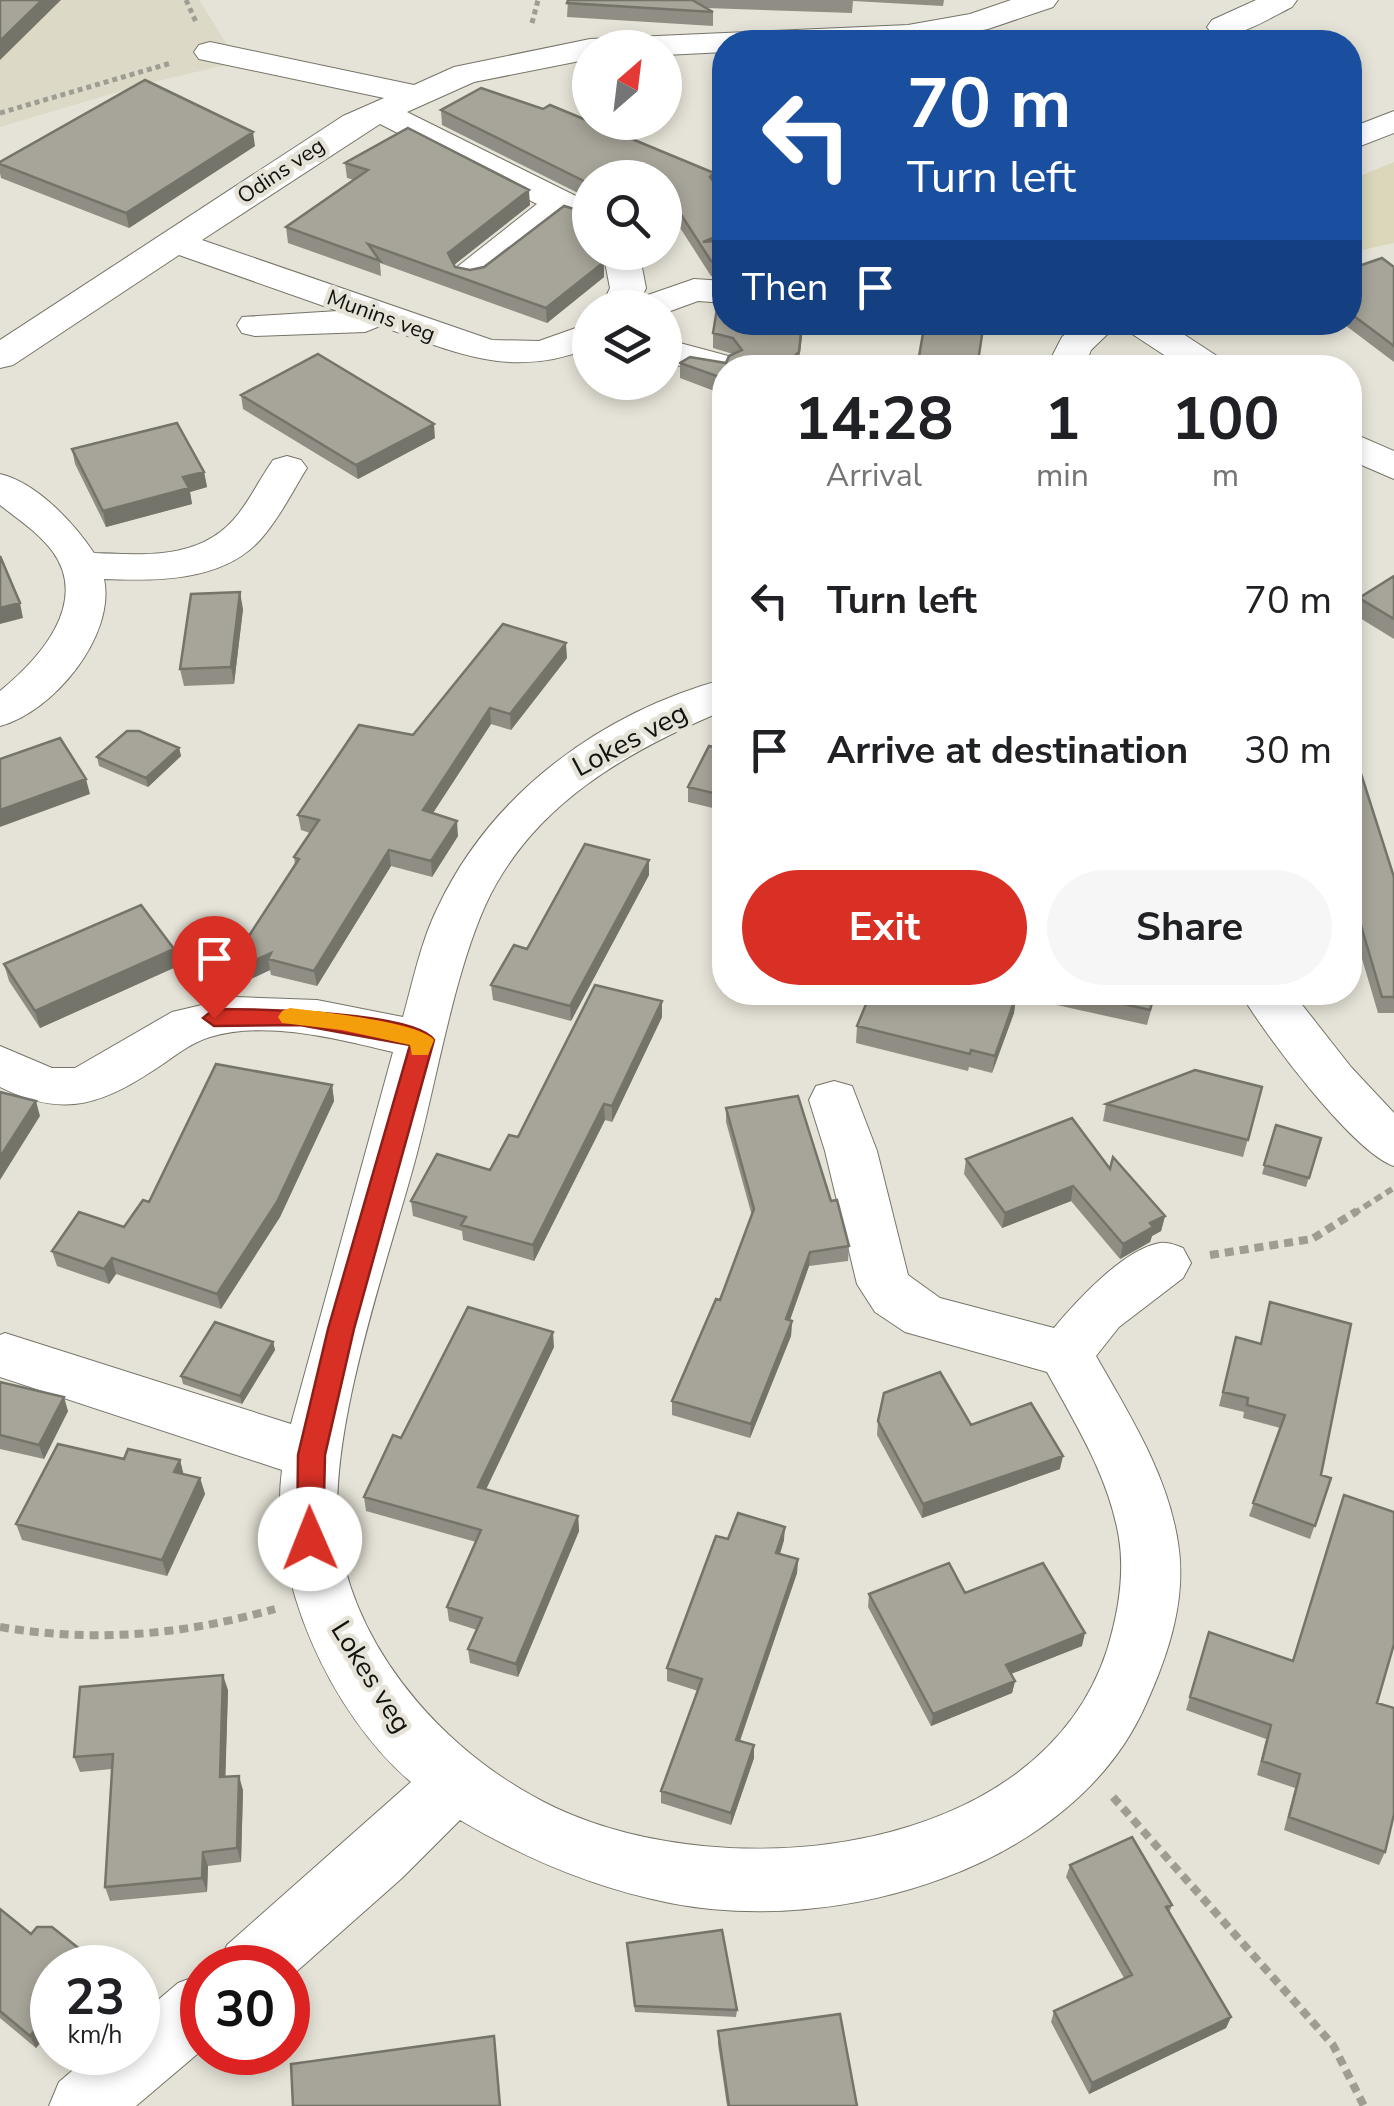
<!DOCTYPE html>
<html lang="en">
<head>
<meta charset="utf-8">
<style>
  body { margin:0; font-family:"Nunito Sans",sans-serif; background:#f6f6f6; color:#202124; height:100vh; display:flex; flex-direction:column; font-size:38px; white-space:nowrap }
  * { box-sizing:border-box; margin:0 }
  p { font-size:32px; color:#757577 }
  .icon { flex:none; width:55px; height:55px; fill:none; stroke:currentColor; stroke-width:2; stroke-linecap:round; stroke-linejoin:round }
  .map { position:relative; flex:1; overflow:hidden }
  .drawer { position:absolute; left:712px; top:355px; width:650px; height:650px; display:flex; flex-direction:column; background:#fff; border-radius:40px; box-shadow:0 5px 15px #0003 }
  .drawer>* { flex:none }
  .top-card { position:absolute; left:712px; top:30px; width:650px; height:305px; border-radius:40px; box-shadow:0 5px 15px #0003; background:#1a4fa0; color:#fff; overflow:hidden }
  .needle { width:65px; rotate:28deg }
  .controls { position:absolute; left:572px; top:30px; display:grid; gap:20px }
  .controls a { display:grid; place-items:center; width:110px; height:110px; border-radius:50%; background:#fff; box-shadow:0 5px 15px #0003; font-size:50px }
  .speed { position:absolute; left:30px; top:1945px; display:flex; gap:20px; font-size:50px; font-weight:700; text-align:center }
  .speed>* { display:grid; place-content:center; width:130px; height:130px; border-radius:50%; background:#fff; box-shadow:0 5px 15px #0003; line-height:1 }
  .speed small { font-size:25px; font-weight:400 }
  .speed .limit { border:15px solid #d22; background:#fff; color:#111 }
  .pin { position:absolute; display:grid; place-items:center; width:85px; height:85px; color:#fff; margin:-102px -42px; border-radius:50% 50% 50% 0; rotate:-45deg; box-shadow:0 0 10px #0007 }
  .pin .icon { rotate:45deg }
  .me { position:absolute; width:110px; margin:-55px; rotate:359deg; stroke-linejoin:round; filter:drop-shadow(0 0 8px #0008) }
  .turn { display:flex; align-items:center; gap:35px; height:210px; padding:0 30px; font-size:45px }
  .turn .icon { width:130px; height:130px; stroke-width:2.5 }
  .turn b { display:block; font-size:70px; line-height:85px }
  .then { display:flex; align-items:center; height:95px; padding:0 30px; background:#0003; gap:20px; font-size:38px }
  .eta { display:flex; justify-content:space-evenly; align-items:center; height:170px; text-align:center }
  .eta b { font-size:60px; font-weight:700; line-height:70px }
  .primary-button { display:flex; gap:20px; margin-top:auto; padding:20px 30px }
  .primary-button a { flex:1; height:115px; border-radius:60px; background:#d93025; color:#fff; font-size:40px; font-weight:700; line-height:115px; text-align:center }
  .primary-button a+a { background:#f6f6f6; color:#202124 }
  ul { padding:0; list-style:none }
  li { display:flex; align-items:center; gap:30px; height:150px; padding:0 30px }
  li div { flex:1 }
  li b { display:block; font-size:38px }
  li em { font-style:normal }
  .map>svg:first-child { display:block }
  .built { fill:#dcdac6 }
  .green { fill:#dad7ba }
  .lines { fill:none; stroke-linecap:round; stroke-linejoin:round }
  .minor-casing { stroke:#757468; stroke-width:2 }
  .path-far2 { stroke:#9e9c93; stroke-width:5; stroke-dasharray:5 4; stroke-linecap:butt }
  .path-far1 { stroke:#9e9c93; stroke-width:6; stroke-dasharray:8 5; stroke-linecap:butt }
  .path { stroke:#9e9c93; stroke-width:8; stroke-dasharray:9 6; stroke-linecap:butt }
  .minor { fill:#fff; fill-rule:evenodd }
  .wall { fill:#908e84 }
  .shaded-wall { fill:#75746b }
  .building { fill:#a7a599; stroke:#75746b; stroke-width:2.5 }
  .route { fill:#d93025; stroke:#8d1f18; stroke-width:2.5 }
  .slow { fill:#f59e0b }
  .labels { text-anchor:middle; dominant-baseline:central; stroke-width:9; stroke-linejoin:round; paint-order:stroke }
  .far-street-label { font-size:22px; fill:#13120e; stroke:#e5e3d7 }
  .street-label { font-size:28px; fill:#13120e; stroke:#e5e3d7 }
</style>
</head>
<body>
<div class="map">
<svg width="1394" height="2106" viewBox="0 0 1394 2106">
  <rect width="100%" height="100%" fill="#e5e3d7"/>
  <path class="built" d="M0 0H199L238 62 141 85 0 127Z"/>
  <path class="green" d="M1394 162V243L1353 252 1350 180Z"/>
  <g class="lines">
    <defs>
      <path id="minor" d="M1011 0H1058L1053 7 988 29 919 42H725V52L665 55V48H590V59L474 82 407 112 590 203V228L564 217 483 279 470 282 457 279 452 271 537 204 380 124 202 240 492 340 539 341 590 323V348C510 380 456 352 380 326L365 332 255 336 242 333 237 325 242 317 338 311 179 255 13 365 0 368V340L343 116 384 98 199 59 194 52 199 45 210 42 414 85 454 67 590 39 908 25 970 14Z
        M1256 0H1297L1292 7C1269 18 1238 40 1212 34L1207 27 1212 20Z
        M1394 111V133L1350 150V128Z
        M603 252H639L646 288 642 297 694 279 725 281V303L698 301 665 313V308H601L610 288Z
        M1079 322H1120L1091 350 1084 368H1046L1062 337Z
        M1121 322H1165L1223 360 1229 368H1184L1126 330Z
        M665 339 732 357 738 365 725 368V375L719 376 665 362Z
        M1350 432 1394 451V479L1350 460Z
        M287 456 301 460 307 468C292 492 279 519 260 540 222 582 155 581 104 579 116 636 53 712 0 726V691C38 660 90 604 53 552 39 533 18 519 0 505V474C37 483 73 522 94 553 147 555 204 560 239 513 252 496 261 477 273 460Z
        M725 679V710C627 751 531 805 485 906 453 978 437 1079 416 1157 388 1262 323 1441 340 1545 360 1660 453 1759 556 1808 728 1888 1040 1857 1107 1650 1118 1614 1125 1575 1119 1538 1109 1477 1076 1425 1047 1372L905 1332 875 1312 857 1284 825 1151 809 1100 816 1086 834 1081 852 1086 877 1151 908 1275 940 1298 1054 1328C1076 1301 1124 1249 1160 1243 1168 1242 1175 1245 1183 1248L1191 1263 1183 1278 1119 1327 1096 1356C1129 1414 1168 1475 1178 1543 1187 1598 1169 1653 1146 1704 1073 1870 837 1936 670 1903 594 1888 526 1859 460 1820L402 1878 288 1979V1968H217L227 1945 411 1782C330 1713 268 1576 282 1470L0 1377V1335L5 1333 291 1424 393 1052C337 1039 267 1020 210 1037 193 1042 177 1054 163 1064 105 1103 66 1120 0 1087V1046L52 1068H75L172 1012 236 997 317 1000 403 1017C413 981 421 941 438 907 492 792 603 712 725 679Z
        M1240 992H1292L1351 1067 1394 1113V1166C1354 1153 1263 1033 1240 992Z
        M202 1974V2050L136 2106H49L59 2082 94 2052H138V2017L178 1983Z"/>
    </defs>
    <use href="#minor" class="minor-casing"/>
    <path class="path-far2" d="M186 0 196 22
      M532 23 538 0
      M0 113 171 63"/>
    <path class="path-far1" d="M1353 1214 1392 1189"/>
    <path class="path" d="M1210 1255 1312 1239 1357 1211
      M0 1627C95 1643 183 1635 275 1609
      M1113 1797 1333 2045 1364 2106"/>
    <use href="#minor" class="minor"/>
  </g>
  <path class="wall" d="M568 0H944L943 6 853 1 852 13 706 8 713 12V26L567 17Z
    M441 110 714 182 725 198V280L711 276 675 220 590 178V199L442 125Z
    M255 146 129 228 1 178 0 173V162Z
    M345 163 530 205 454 265 455 267 470 270 604 262V277L547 323 380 263 381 276 288 243 286 227 354 180 347 178Z
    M1394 267V362L1341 322H1350V269Z
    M725 289 798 367 725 368V395L680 378V363H726L733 354 713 348V333Z
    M241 395 435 438 358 479 243 409Z
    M72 449 204 472 207 487 190 492 192 504 106 527 75 464Z
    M1394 576V639L1355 615 1359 598Z
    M243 609 234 684 184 686 180 669Z
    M567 658 511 730 491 724 433 813 458 836 432 877 391 866 317 986 271 975 270 970 227 990 224 974 295 865 294 857 310 833 301 830 298 815Z
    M725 732V811L688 802V787Z
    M179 748 181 756 148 787 99 766 97 757Z
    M1350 755 1394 877V1013H1378L1350 918Z
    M649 860V875L571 1021 493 1000 491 985 527 949Z
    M174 949 178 966 40 1028 9 981 4 964Z
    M1036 992H1156L1147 1025 1034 1000Z
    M1016 996 1014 1013 992 1073 969 1067 968 1071 856 1043 857 1026Z
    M662 1017 612 1122 605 1120 534 1261 463 1240 462 1231 413 1216 411 1201 490 1170 518 1137Z
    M332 1085 334 1101 280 1217 221 1309 116 1274 109 1284 57 1266 52 1251 124 1227 149 1202Z
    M1262 1087 1243 1157 1103 1121 1106 1104Z
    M726 1108 831 1201 849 1246 848 1261 809 1266 790 1320 792 1321 791 1336 750 1438 672 1415V1401L720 1300 752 1216 726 1122Z
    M1276 1125 1321 1138 1306 1187 1262 1174Z
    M966 1159 1110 1169 1165 1216 1161 1231 1152 1236 1150 1242 1120 1259 1071 1201 1002 1228 964 1174Z
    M1236 1337 1321 1475 1331 1478 1310 1539 1249 1516 1280 1428 1243 1418 1244 1412 1219 1406Z
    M273 1342 275 1350 242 1404 183 1384 181 1376Z
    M554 1347 486 1489 578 1516 579 1531 518 1677 470 1663 468 1649 477 1630 449 1621 447 1607 476 1542 366 1511 364 1497 401 1438Z
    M0 1382 68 1411 44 1459 0 1449Z
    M878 1421 971 1425 1060 1469 922 1518 877 1435Z
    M124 1459 180 1460 183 1474 200 1478 205 1494 167 1576 22 1540 16 1524Z
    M728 1539 784 1540 780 1554 798 1559 797 1573 740 1741 754 1758 731 1825 661 1803V1791L698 1691 667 1681V1668Z
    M869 1594 1082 1646 1011 1674 1015 1681 1012 1693 931 1726 868 1607Z
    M1209 1632 1377 1703 1385 1852 1379 1865 1284 1830 1295 1788 1257 1775 1266 1739 1186 1710Z
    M228 1690 225 1777 243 1790 241 1862 208 1866 207 1892 110 1901 105 1887 112 1769 80 1772 74 1757Z
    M1070 1865 1172 1905 1169 1913 1231 2017 1226 2028 1089 2094 1051 2022 1054 2011 1124 1978 1066 1877Z
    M0 1909 31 1934 52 1968V2029L36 2048 0 2018Z
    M627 1943 737 2010 736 2017 635 2012Z
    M718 2031 857 2106H727L718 2044Z"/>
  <path class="shaded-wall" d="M42 0H61L0 60V41Z
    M253 132 255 146 129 228 126 213Z
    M529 190 530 205 450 268 448 253Z
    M675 205V220L665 228V213Z
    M725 233V248L703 242Z
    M604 262V277L547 323 546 308Z
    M802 322H804L798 367 781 368Z
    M434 424 435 438 358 479 356 465Z
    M204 472 207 487 190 492 192 504 106 527 103 511 183 477Z
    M240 592 243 609 234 684 231 667Z
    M20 603 23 618 0 624V608Z
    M566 643 567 658 511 730 510 714Z
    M490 708 491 724 425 825 423 810Z
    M179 748 181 756 148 787 146 778Z
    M86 779 90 794 0 827V810Z
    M457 821 458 836 432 877 431 861Z
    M389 850 391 866 317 986 314 971Z
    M649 860V875L571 1021 570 1006Z
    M174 949 178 966 40 1028 35 1011Z
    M271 953 268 959 270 970 227 990 224 974Z
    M1016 996 1014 1013 992 1073 995 1056Z
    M662 1001V1017L612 1122V1106Z
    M332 1085 334 1101 280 1217 221 1309 217 1294Z
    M36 1101 40 1116 0 1180V1157Z
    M604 1104 605 1120 534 1261 533 1245Z
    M1073 1186 1071 1201 1002 1228 1005 1213Z
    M1165 1216 1161 1231 1152 1236 1150 1242 1120 1259 1123 1244 1150 1223Z
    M810 1252 809 1266 785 1334 786 1319Z
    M112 1258 116 1274 109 1284 104 1269Z
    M792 1321 791 1336 750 1438 751 1424Z
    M553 1332 554 1347 480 1502 478 1487Z
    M273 1342 275 1350 242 1404 240 1396Z
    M64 1397 68 1411 44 1459 39 1445Z
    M1063 1456 1060 1469 922 1518 923 1504Z
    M180 1460 184 1476 174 1472Z
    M200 1478 205 1494 167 1576 162 1560Z
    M578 1516 579 1531 518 1677 516 1664Z
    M785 1527 784 1540 776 1566V1553Z
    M798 1559 797 1573 736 1752V1740Z
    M1085 1633 1082 1646 1003 1677 1006 1665Z
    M223 1675 228 1690 225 1792 220 1777Z
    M1015 1681 1012 1693 931 1726 933 1714Z
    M754 1745V1758L731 1825V1813Z
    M239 1776 243 1790 241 1862 237 1848Z
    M203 1852 208 1866 207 1892 202 1878Z
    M52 2011V2029L36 2048 30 2036Z
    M1231 2017 1226 2028 1089 2094 1092 2083Z"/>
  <path class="building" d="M0 0H42L0 41Z
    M568 0H692L713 12 567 3Z
    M145 80 253 132 126 213 0 164V162Z
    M481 88 543 109 550 105 714 173 710 177 725 198V233L703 242 725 240V265L711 261 675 205 665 213V178H590V184L441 110Z
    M408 128 529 190 448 253 455 267 470 270 484 267 564 206 590 214V252H602L604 262 546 308 368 244 380 261 286 227 368 170 345 163Z
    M1382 258 1394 267V346L1350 313V269Z
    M725 289V322H802L799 352 781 368H725V379L680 363 690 357 726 363 729 356 742 350 733 338 713 333 720 291Z
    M925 322H984L977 368H917Z
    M318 354 434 424 356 465 241 395Z
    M177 423 204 472 183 477 189 488 103 511 72 449Z
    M0 556 20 603 0 608Z
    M1394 576V619L1359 598Z
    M240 592 231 667 180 669 191 594Z
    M503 624 566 643 510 714 490 708 423 810 457 821 431 861 389 850 314 971 268 959 271 953 224 974 299 859 294 857 319 820 298 815 359 725 413 735Z
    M127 731H139L179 748 146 778 97 757Z
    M725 732V796L688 787 709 746 714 747Z
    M60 738 86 779 0 810V759Z
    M1350 755H1355L1394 877V997H1382L1350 888Z
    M585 844 649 860 570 1006 491 985 514 945 527 949Z
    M141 905 174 949 35 1011 4 964Z
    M595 985 662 1001 612 1106 604 1104 533 1245 461 1225 466 1217 411 1201 437 1154 490 1170 509 1135 518 1137Z
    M871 992H1002L1016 996 995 1056 971 1050 970 1054 857 1026Z
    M1071 992H1155L1150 1010Z
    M216 1064 332 1085 277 1202 217 1294 112 1258 104 1269 52 1251 79 1212 124 1227 143 1200 149 1202Z
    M1195 1070 1262 1087 1248 1140 1106 1104Z
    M0 1092 36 1101 0 1157Z
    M798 1096 831 1201 837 1200 849 1246 810 1252 786 1319 792 1321 751 1424 672 1401 716 1299 720 1300 754 1209 726 1108Z
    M1072 1118 1110 1169 1113 1157 1165 1216 1150 1223 1153 1227 1123 1244 1073 1186 1005 1213 966 1159Z
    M1276 1125 1321 1138 1309 1178 1264 1165Z
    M1270 1302 1351 1324 1321 1475 1331 1478 1315 1526 1253 1503 1285 1415 1247 1405 1248 1398 1223 1392 1236 1337 1261 1344Z
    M468 1307 553 1332 478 1487 578 1516 516 1664 468 1649 482 1618 447 1607 481 1530 364 1497 393 1435 401 1438Z
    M215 1322 273 1342 240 1396 181 1376Z
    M940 1372 971 1425 1031 1403 1063 1456 923 1504 878 1421 884 1393Z
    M0 1382 64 1397 39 1445 0 1435Z
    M58 1444 124 1459 128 1449 180 1460 174 1472 200 1478 162 1560 16 1524Z
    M1344 1495 1394 1512V1644L1377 1703 1394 1708V1814L1385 1852 1289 1817 1300 1774 1262 1761 1271 1725 1190 1697 1209 1632 1293 1661Z
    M738 1513 785 1527 776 1553 798 1559 736 1740 754 1745 731 1813 661 1791 702 1679 667 1668 716 1536 728 1539Z
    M949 1563 965 1593 1043 1563 1085 1633 1006 1665 1015 1681 933 1714 869 1594Z
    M223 1675 220 1777 239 1776 237 1848 203 1852 202 1878 105 1887 113 1754 74 1757 80 1687Z
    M1132 1837 1172 1905 1166 1907 1231 2017 1092 2083 1054 2011 1132 1975 1070 1865Z
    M0 1909 31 1934 37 1927H52L96 1962 91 1968H52V2011L30 2036 0 2011Z
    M722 1930 737 2010 635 2006 627 1943Z
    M840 2014 857 2106H729L718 2031Z
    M494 2036 500 2106H293L291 2064Z"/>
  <path class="route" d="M214 1009C252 1009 414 1011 434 1040L354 1329 325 1455 323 1539 319 1547 310 1551 301 1547 297 1539 298 1455 328 1329 410 1045 300 1025 214 1026 203 1018Z"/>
  <path class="slow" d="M290 1008C315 1011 421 1022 434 1040L428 1055H412L410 1045 342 1030 282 1023 278 1017 282 1011Z"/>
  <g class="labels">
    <g class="far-street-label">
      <text transform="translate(281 171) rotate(-34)">Odins veg</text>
      <text transform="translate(381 316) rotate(20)">Munins veg</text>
    </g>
    <g class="street-label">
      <text transform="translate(630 740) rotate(-28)">Lokes veg</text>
      <text transform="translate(371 1677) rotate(58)">Lokes veg</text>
    </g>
  </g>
</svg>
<div class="controls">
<a><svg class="needle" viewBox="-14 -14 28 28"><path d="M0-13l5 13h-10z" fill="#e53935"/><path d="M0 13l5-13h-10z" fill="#757577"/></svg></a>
<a><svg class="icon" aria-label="search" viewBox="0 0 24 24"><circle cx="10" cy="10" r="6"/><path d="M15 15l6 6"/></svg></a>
<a><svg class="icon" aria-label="layers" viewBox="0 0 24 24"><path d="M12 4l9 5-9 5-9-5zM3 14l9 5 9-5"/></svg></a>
</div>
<div class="speed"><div>23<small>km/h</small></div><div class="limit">30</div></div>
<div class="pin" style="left:214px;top:1018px;background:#d93025"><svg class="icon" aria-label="arrive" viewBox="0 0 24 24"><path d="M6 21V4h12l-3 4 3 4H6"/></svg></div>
<svg class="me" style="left:310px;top:1539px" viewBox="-20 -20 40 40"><circle r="19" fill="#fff"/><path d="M0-13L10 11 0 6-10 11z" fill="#d93025"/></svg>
<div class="top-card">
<div class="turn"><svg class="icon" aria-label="left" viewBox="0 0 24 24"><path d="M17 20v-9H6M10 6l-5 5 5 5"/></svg><div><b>70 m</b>Turn left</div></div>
<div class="then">Then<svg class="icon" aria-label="arrive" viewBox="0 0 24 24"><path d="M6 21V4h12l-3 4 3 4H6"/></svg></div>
</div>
<section class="drawer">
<div class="eta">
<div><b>14:28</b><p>Arrival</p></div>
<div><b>1</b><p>min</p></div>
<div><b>100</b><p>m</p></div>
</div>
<ul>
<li><svg class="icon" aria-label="left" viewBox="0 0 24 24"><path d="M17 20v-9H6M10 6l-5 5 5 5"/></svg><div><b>Turn left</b></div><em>70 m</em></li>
<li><svg class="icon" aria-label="arrive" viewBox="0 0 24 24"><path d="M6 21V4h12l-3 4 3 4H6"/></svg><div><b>Arrive at destination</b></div><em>30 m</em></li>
</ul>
<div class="primary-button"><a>Exit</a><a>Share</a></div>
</section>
</div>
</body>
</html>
